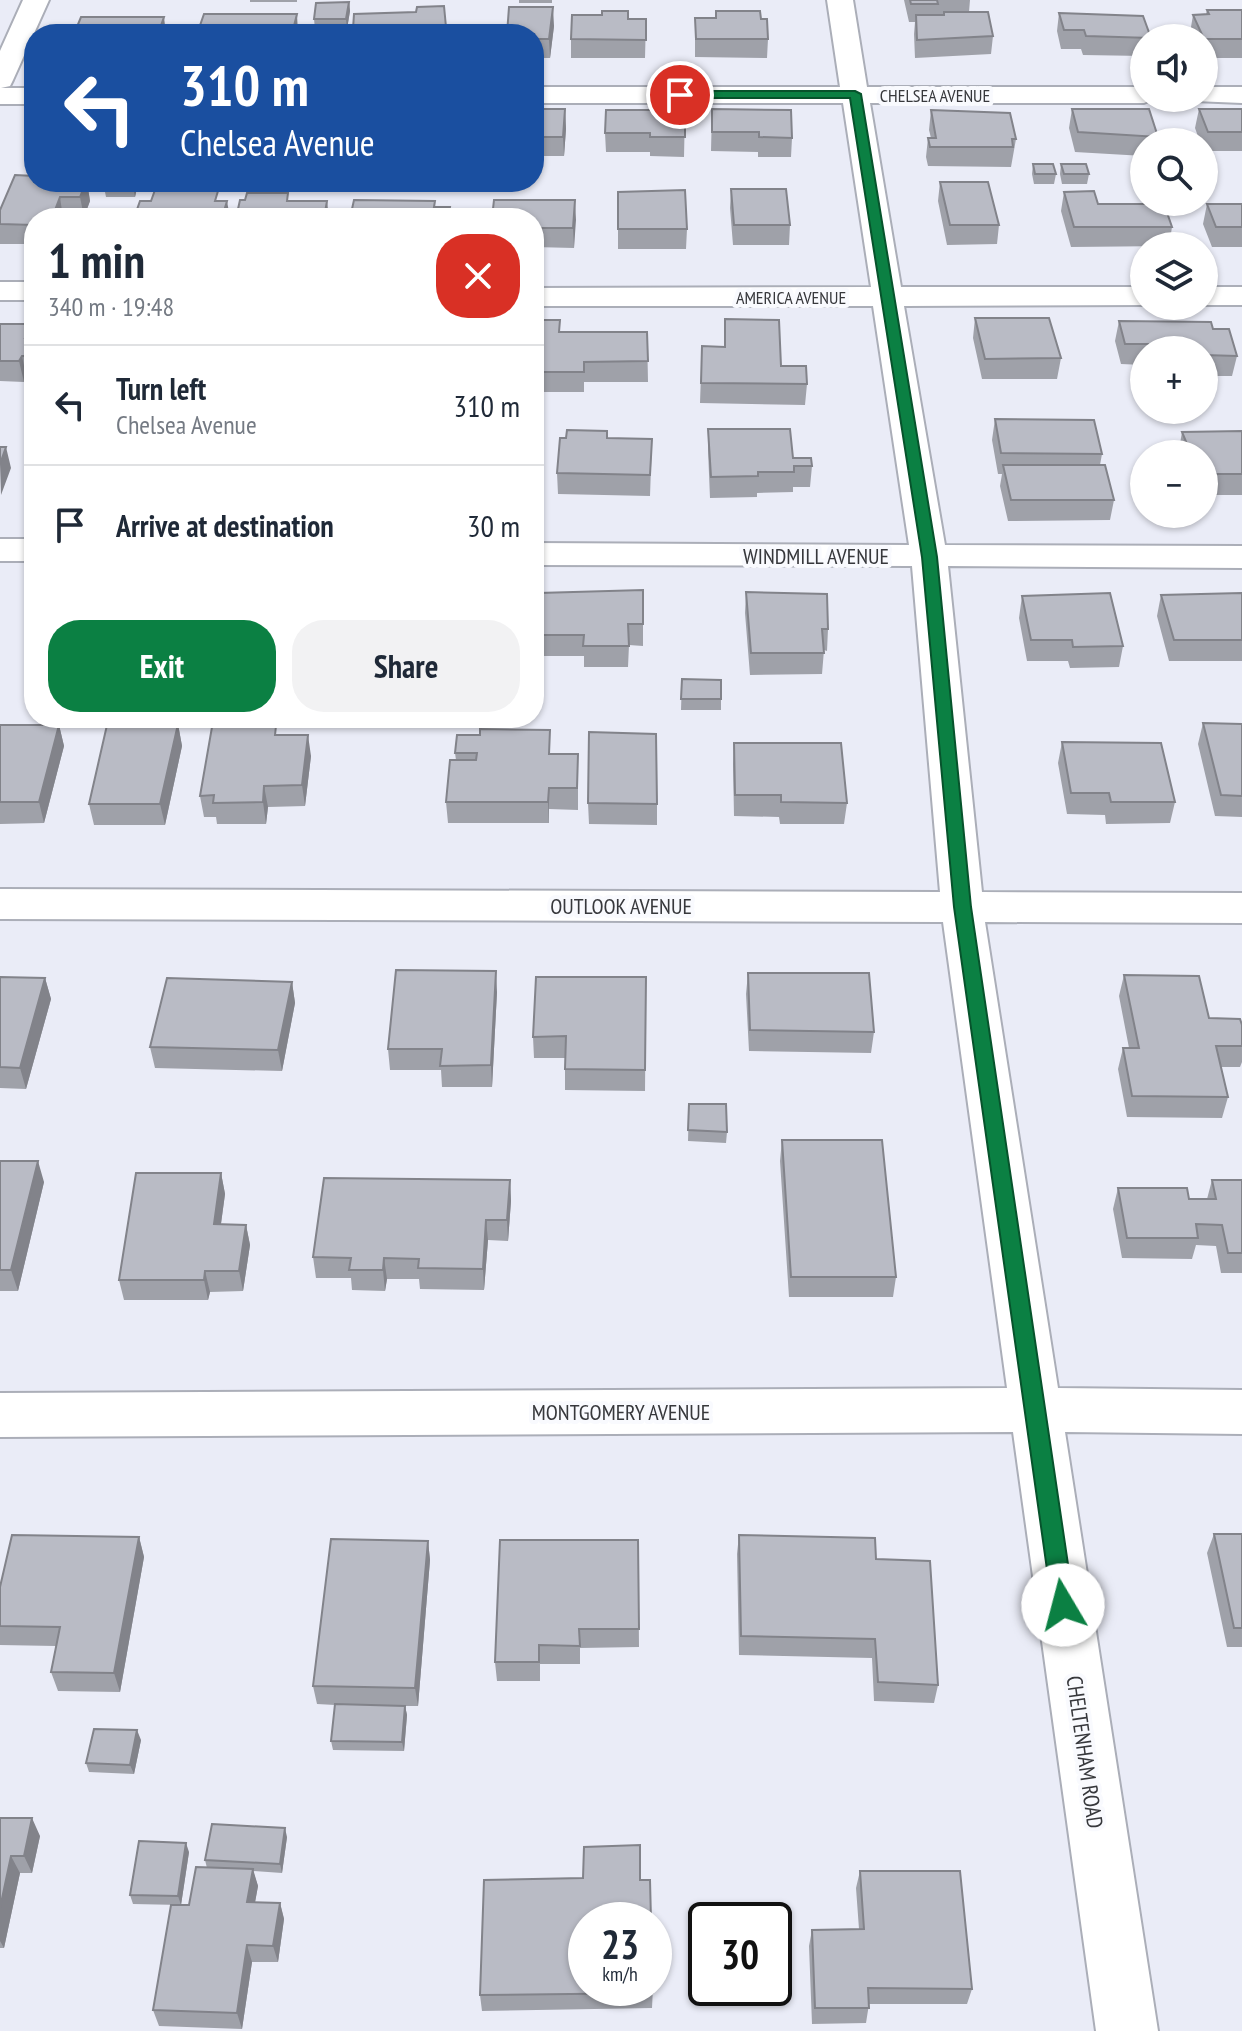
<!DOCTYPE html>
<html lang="en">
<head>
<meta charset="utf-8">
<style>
  body { margin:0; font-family:"PT Sans Narrow",sans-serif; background:#f2f2f3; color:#1f2937; height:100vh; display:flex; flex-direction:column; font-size:30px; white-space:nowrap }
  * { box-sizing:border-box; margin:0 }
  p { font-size:26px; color:#747a83 }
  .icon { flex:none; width:44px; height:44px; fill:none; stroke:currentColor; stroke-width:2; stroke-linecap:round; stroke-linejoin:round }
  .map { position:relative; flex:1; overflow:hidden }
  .drawer { position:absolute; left:24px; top:208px; width:520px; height:520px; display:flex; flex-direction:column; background:#fff; border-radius:32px; box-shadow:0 2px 6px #0004 }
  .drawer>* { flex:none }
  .top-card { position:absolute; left:24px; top:24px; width:520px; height:168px; border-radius:32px; box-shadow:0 2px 6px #0004; background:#1a4fa0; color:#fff; overflow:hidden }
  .tools { position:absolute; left:1130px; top:24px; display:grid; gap:16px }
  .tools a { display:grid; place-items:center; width:88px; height:88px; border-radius:50%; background:#fff; box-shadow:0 2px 6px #0004; font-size:40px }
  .speed { position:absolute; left:568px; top:1902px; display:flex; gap:16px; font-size:40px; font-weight:700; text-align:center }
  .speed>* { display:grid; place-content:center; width:104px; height:104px; border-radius:50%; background:#fff; box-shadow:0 2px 6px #0004; line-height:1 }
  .speed small { font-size:20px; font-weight:400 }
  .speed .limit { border:4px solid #111; border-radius:12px; background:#fff; color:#111 }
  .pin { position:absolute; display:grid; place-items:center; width:68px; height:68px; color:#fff; margin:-34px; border:4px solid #fff; border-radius:50%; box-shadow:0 2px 8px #0007 }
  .me { position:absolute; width:88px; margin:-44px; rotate:352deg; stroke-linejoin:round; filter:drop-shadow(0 0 6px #0008) }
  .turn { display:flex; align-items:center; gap:28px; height:168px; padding:0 24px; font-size:36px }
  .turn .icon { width:104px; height:104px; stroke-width:2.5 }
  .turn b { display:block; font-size:56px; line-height:68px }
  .round { display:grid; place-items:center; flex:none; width:84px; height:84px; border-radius:32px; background:#f2f2f3 }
  .headline { display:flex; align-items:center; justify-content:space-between; height:136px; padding:0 24px }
  h1 { font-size:48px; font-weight:600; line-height:60px }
  .primary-button { display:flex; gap:16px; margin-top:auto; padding:16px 24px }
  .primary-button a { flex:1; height:92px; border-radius:32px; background:#0b8043; color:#fff; font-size:32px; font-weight:600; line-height:92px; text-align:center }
  .primary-button a+a { background:#f2f2f3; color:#1f2937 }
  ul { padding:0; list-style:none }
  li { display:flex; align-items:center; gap:24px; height:120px; padding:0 24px; border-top:2px solid #e0e1e3 }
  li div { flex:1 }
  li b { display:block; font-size:30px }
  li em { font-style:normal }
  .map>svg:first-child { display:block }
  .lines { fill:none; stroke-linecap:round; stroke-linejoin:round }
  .minor-casing { stroke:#abaeb8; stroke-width:4 }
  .minor { fill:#fff; fill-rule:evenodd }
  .wall { fill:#9fa1a9 }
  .shaded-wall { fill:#82838a }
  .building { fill:#b9bbc5; stroke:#82838a; stroke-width:2 }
  .route { fill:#0b8043; stroke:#07532c; stroke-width:2 }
  .labels { text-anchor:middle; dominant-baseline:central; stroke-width:8; stroke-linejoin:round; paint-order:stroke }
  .far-street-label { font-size:18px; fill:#37383c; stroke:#f9fafe }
  .street-label { font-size:22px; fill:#37383c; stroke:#f9fafe }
</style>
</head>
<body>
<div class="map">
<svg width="1242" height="2031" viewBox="0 0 1242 2031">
  <rect width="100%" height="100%" fill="#eaecf7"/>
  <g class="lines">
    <defs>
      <path id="minor" d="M23 0H49L13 80 10 86 1 88H34V104H0V51Z
        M827 0H853L867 87H1144V98H1156L1144 103H870L901 287H1144V305L904 306 945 545 1242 546V568L948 566 982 892 1242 893V923L985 922 1058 1388 1242 1390V1434L1065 1432 1158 2031H1096L1013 1432 0 1437V1393L1007 1388 943 922 0 919V889L940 892 912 566 534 565V543L909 545 873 306H534V288L871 287 843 103H534V87H840Z
        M1204 87H1242V103L1194 101 1192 98H1204Z
        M0 282H34V300H0Z
        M1204 287H1242V305H1204Z
        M0 539H34V561H0Z"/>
    </defs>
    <use href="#minor" class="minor-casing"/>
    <use href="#minor" class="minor"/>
  </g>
  <path class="wall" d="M250 0H297V2H250Z
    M519 0H552V3H519Z
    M904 0H970L969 12 993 36 991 54 915 58 914 34 915 22H909Z
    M349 2 350 11 347 29H315L314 19Z
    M444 6 447 34H354L353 29Z
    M1207 10H1242V58H1204V38H1192L1190 33 1193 15 1206 14Z
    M1059 13 1144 38V56L1083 55 1081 49H1061L1057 31Z
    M695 18 761 19 768 39 767 58 695 57Z
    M628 19H646L645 58H571V39Z
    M554 26 550 58H534V34Z
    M534 109H565L566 129 564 156H534Z
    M712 109 792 138 791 157H758V152L711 151Z
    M1072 109 1158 137 1157 142H1144V156L1075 152 1069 128Z
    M1199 109H1242V151H1204V142H1200L1195 128Z
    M685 110 684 157 650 156V152H606L605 133Z
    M931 110 1016 139 1011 167 928 166 926 157 928 138H931L929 130Z
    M34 127V159H32L28 140Z
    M1204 160 1210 175 1208 185H1204Z
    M1033 164 1056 174 1054 184H1034L1032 174Z
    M1061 164 1089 174 1087 184H1062L1060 174Z
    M34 182H87L90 201 84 217 34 218V244H0V210Z
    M106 182H136L137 188 135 197H106L104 187Z
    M940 182 999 225 997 244 947 245 938 201Z
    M731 189 790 225 789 245H733L730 208Z
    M618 192 687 229 686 249H618Z
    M1064 192 1172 227 1169 246 1071 247 1061 211Z
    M575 200 574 248 534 247V218Z
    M1207 204H1242V247H1212L1203 224Z
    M975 318 1061 358 1057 379H982L973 338Z
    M725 319 781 366 807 384 805 405 700 403 702 346 724 347Z
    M534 320 560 332H647L648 382H584V392H534Z
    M1119 321 1213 329 1237 356 1232 376H1204V350H1144V365L1121 364 1115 341Z
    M0 324 34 338V376H26L24 382 0 381Z
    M995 419 1102 454 1100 465 1114 500 1110 520 1008 521 1000 486 1002 474H998L992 440Z
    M708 429 793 458 812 466 810 487H793V492L757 493V497L710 498 708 450Z
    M1242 431V495H1204V454H1176L1178 444H1180L1182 432Z
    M607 438 652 439 650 496 558 494 557 473Z
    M643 590V646L629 645 628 667H584V656H537V635Z
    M746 592 828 629 827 651 824 650 822 674 750 675 745 613Z
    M1242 593V661H1169L1157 616 1161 595Z
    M1022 596 1123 646 1119 667 1070 668 1068 661H1027L1019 618Z
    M682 679 721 699V710H681Z
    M1203 723 1242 724V817L1215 816 1198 744Z
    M178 724 182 746 165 825H94L89 804Z
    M0 725H59L64 746 44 823 0 824Z
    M278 735 311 756 305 806 268 807 266 824H217L216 817H204L200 796Z
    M1062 742 1175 802 1170 823 1106 824 1105 815 1067 814 1058 763Z
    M734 743 847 803 844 824H780L779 817 734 816 733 764Z
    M455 753 578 754V810L549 809V823H448L446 802 456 760Z
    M588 803 657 804V825L589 824Z
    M748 973 874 1032 871 1053 749 1051 746 994Z
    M1124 975 1209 1018 1242 1025V1062L1240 1067H1221L1228 1097 1222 1118 1127 1117 1118 1069 1123 1048H1129L1119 996Z
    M0 977 45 978 51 999 26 1089 0 1088Z
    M646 977 645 1091 565 1090V1058H534L533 1037Z
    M292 982 295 1003 282 1071 155 1068 150 1047Z
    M497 992 492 1087H442L441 1070H390L388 1049Z
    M689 1104 727 1132 726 1143 688 1141Z
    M782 1140 896 1277 893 1297H789L780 1161Z
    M0 1161 44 1182 18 1291H0Z
    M221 1173 225 1194 221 1224 246 1225 250 1245 243 1291 210 1292 208 1300H124L119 1280Z
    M510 1180 511 1201 508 1241 488 1240 484 1290 420 1289 419 1279H387L385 1291 352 1290 351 1278H316L313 1257Z
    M1212 1180H1242V1273H1221L1216 1246 1196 1245 1192 1259 1122 1258 1113 1209 1118 1188 1189 1199H1207Z
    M1214 1534H1242V1647H1227L1207 1553Z
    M739 1535 938 1685 934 1703 874 1701 872 1658 739 1655 737 1554Z
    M139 1537 144 1557 120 1692 58 1691 51 1672 56 1646 0 1645V1587Z
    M638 1540 639 1647 580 1648V1664H540V1681H497L495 1662Z
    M428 1541 430 1560 418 1706H405L407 1715 404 1751 333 1750 331 1741 335 1705 317 1704 313 1686Z
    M141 1740 134 1774 89 1772 86 1763Z
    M0 1818 40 1836 32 1873H20L4 1948H0Z
    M287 1837 282 1873 253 1871 258 1886 255 1902 280 1903 284 1919 278 1962H252L242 2029 159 2026 153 2010 189 1905 207 1868 205 1860Z
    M189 1852 181 1905 133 1904 130 1895Z
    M860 1871 972 1989 967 2004H869L866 2023 812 2024 809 1946 812 1930 859 1929 856 1888Z
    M640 1880 653 1988 652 2008 482 2011 480 1995Z"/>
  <path class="shaded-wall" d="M349 2 350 11 347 29 346 19Z
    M553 7 554 26 550 58 549 39Z
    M297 14 298 34H292Z
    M164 17 166 34H158Z
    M565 109 566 129 564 156 563 137Z
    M87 182 90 201 84 217 80 197Z
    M134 182H136L137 188 135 197 133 187Z
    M60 197 63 218H52Z
    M575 200 576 220 574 248 573 228Z
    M227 201 230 218H222Z
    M327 201 329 218H324Z
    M30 324 34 342 25 338Z
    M22 356 26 376 24 382 19 361Z
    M6 447 11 468 1 495 0 464Z
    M178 724 182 746 165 825 160 804Z
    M59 725 64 746 44 823 39 802Z
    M308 735 311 756 305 806 302 785Z
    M264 786 268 807 266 824 263 802Z
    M549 788V823L548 802Z
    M496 971 497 992 492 1087 491 1065Z
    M45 978 51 999 26 1089 20 1068Z
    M292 982 295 1003 282 1071 278 1050Z
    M38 1161 44 1182 18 1291 11 1270Z
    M221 1173 225 1194 218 1245 214 1224Z
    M510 1180 511 1201 508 1241 507 1220Z
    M486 1220 488 1240 484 1290 483 1269Z
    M246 1225 250 1245 243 1291 239 1271Z
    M384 1258 387 1279 385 1291 383 1270Z
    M205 1271 210 1292 208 1300 204 1280Z
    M139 1537 144 1557 120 1692 114 1673Z
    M428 1541 430 1560 418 1706 415 1688Z
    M405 1706 407 1715 404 1751 402 1742Z
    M137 1730 141 1740 134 1774 130 1765Z
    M32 1818 40 1836 32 1873 24 1856Z
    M285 1828 287 1837 282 1873 280 1864Z
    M186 1843 189 1852 181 1905 178 1896Z
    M11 1856 20 1873 4 1948 0 1941V1908Z
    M253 1869 258 1886 252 1919 247 1902Z
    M280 1903 284 1919 278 1962 273 1946Z
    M247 1945 252 1962 242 2029 237 2013Z"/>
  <path class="building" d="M910 0H937L938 4H911Z
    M349 2 346 19H314L316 3Z
    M444 6 446 27 353 29 354 14 416 12 417 7Z
    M509 7H553L549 39H534V34H507Z
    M1207 10H1242V39H1204L1193 15 1209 14Z
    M602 11H628V19H646V40L571 39 572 15H602Z
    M716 11H760L761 19H767L768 39H696L695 18H716Z
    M944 12H988L993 36 917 40 916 15H944Z
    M1059 13 1143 16 1151 38 1086 36 1084 30H1064Z
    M204 14H297L292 34H197Z
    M81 17H164L158 34H74Z
    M534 109H565L563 137H534Z
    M712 109 791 110 792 138 759 137V132H712Z
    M1072 109H1149L1158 137 1078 132Z
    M1199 109H1242V132H1208Z
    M606 110H685V137H650V133H605Z
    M931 110 1010 113 1016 139H1012L1013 147H930L928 138H936Z
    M34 127V140H28Z
    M1204 160 1210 175H1204Z
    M1033 164H1053L1056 174H1035Z
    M1061 164H1086L1089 174H1064Z
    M15 175 34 176V182H86L80 197H60L52 218H34V225L0 224V210Z
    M106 182H134L133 187H104Z
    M940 182H988L999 225H950Z
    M731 189H786L790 225H734Z
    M155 190 218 191 215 201H227L222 218H134L140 201H151Z
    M685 190 687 229H618V192Z
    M1094 191 1098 204H1164L1172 227H1074L1064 192Z
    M247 193H288L287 201H327L324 218H236L240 200H245Z
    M354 200 435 201 434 207H450L448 218H350Z
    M494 200H575L573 228H534V218H492Z
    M1207 204H1242V227H1216Z
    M975 318H1049L1061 358 985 359Z
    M725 319 779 320 781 366H806L807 384 701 383 702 346 725 347Z
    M534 320H560L559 332H647L648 361 584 362V372H534Z
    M1119 321 1211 322 1213 329H1229L1237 356 1204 355V350L1150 349 1148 344H1125Z
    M0 324H30L25 338H34V356H22L19 361H0Z
    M995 419 1094 420 1102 454 1001 453Z
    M708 429H790L793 458H811L812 466H794V472H758V476L711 477Z
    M567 430 607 431V438L652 439 650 475 557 473 560 438H566Z
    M1242 431V474H1204V454H1180L1178 444H1187L1182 432Z
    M0 447H6L0 464Z
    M1003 465H1105L1114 500H1011Z
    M643 590V624H628L629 646H583L584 635H537L539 593Z
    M746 592 827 594 828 629H822L824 653H751Z
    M1110 593 1123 646 1073 647 1072 640H1031L1022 596Z
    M1242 593V640H1174L1161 595Z
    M682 679 721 680V699H681Z
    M1203 723 1242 724V796L1221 795Z
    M178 724 160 804H89L107 725Z
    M0 725H59L39 802H0Z
    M276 726 275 735H308L302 785 264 786 263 802 213 803 214 795 200 796 212 727Z
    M480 729 550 730 549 754H578L577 788H549L548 802H446L450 760H476L477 753H455L457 735H480Z
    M589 732 656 734 657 804 588 803Z
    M1062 742 1161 743 1175 802H1111L1109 793H1071Z
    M734 743H841L847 803 781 802V795H735Z
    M396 970 496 971 491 1065 440 1066 442 1049H388Z
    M748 973H869L874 1032 750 1030Z
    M1124 975 1199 976 1209 1018 1240 1019 1242 1025V1046H1216L1228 1097 1132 1096 1123 1048H1139Z
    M0 977 45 978 20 1068 0 1067Z
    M536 977H646L645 1070 565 1069 566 1036 533 1037Z
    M167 978 292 982 278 1050 150 1047Z
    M689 1104H726L727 1132 688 1130Z
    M782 1140H882L896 1277H791Z
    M0 1161H38L11 1270H0Z
    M136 1173H221L214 1224 246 1225 239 1271H205L204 1280H119Z
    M324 1178 510 1180 507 1220H486L483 1269 418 1268 419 1259 384 1258 383 1270H349L351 1258 313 1257Z
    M1212 1180H1242V1253H1228L1222 1225 1196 1224 1198 1238H1127L1118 1188H1187L1189 1199H1216Z
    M1214 1534H1242V1628H1234Z
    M12 1535 139 1537 114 1673 51 1672 60 1627 0 1626V1587Z
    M739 1535 875 1538 876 1559 930 1561 938 1685 878 1682 875 1639 741 1636Z
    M331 1539 428 1541 415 1688 313 1686Z
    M500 1540H638L639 1629H579L580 1646 539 1645V1662H495Z
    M335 1704 405 1706 402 1742 331 1741Z
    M94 1729 137 1730 130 1765 86 1763Z
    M0 1818H32L24 1856H11L0 1908Z
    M212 1824 285 1828 280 1864 205 1860Z
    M139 1841 186 1843 178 1896 130 1895Z
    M640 1845V1880H650L651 1920H586V1988H653V1993L480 1995 484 1880 583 1878 584 1847Z
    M196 1867 253 1869 247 1902 280 1903 273 1946 247 1945 237 2013 153 2010 171 1905H189Z
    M860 1871H960L972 1989 868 1988 869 2008H815L812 1930 864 1929Z"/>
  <path class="route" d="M855 91 861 94 937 557 971 907 1074 1605 1071 1612 1063 1615 1055 1612 1052 1605 954 907 922 557 850 98H680L675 95 680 91Z"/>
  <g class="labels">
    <g class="far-street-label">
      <text x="935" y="95">CHELSEA AVENUE</text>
      <text x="791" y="297">AMERICA AVENUE</text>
    </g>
    <g class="street-label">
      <text x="816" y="556">WINDMILL AVENUE</text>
      <text x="621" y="906">OUTLOOK AVENUE</text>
      <text x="621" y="1412">MONTGOMERY AVENUE</text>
      <text transform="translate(1085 1752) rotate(82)">CHELTENHAM ROAD</text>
    </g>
  </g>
</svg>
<div class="tools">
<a><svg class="icon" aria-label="sound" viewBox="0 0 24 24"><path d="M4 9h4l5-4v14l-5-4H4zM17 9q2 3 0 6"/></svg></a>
<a><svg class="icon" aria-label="search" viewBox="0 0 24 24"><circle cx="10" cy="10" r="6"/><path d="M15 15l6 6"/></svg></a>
<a><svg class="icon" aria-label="layers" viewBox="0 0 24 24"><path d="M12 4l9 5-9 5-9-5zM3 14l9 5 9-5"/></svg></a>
<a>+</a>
<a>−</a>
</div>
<div class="speed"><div>23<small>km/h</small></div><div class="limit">30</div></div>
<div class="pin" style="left:680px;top:95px;background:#d93025"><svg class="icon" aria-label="arrive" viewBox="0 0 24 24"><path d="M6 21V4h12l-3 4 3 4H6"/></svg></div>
<svg class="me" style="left:1063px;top:1605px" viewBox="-20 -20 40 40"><circle r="19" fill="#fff"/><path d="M0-13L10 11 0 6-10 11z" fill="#0b8043"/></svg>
<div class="top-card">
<div class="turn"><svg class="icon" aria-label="left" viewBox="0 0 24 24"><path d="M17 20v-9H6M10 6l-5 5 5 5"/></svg><div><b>310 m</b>Chelsea Avenue</div></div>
</div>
<section class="drawer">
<div class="headline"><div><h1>1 min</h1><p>340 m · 19:48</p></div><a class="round" style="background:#d93025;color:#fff"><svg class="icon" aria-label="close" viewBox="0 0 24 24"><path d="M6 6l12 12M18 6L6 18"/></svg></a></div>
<ul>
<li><svg class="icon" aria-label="left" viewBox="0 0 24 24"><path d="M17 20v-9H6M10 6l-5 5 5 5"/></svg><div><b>Turn left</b><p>Chelsea Avenue</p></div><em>310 m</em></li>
<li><svg class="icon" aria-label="arrive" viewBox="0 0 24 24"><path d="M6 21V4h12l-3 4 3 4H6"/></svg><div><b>Arrive at destination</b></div><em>30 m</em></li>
</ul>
<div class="primary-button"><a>Exit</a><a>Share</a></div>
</section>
</div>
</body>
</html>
